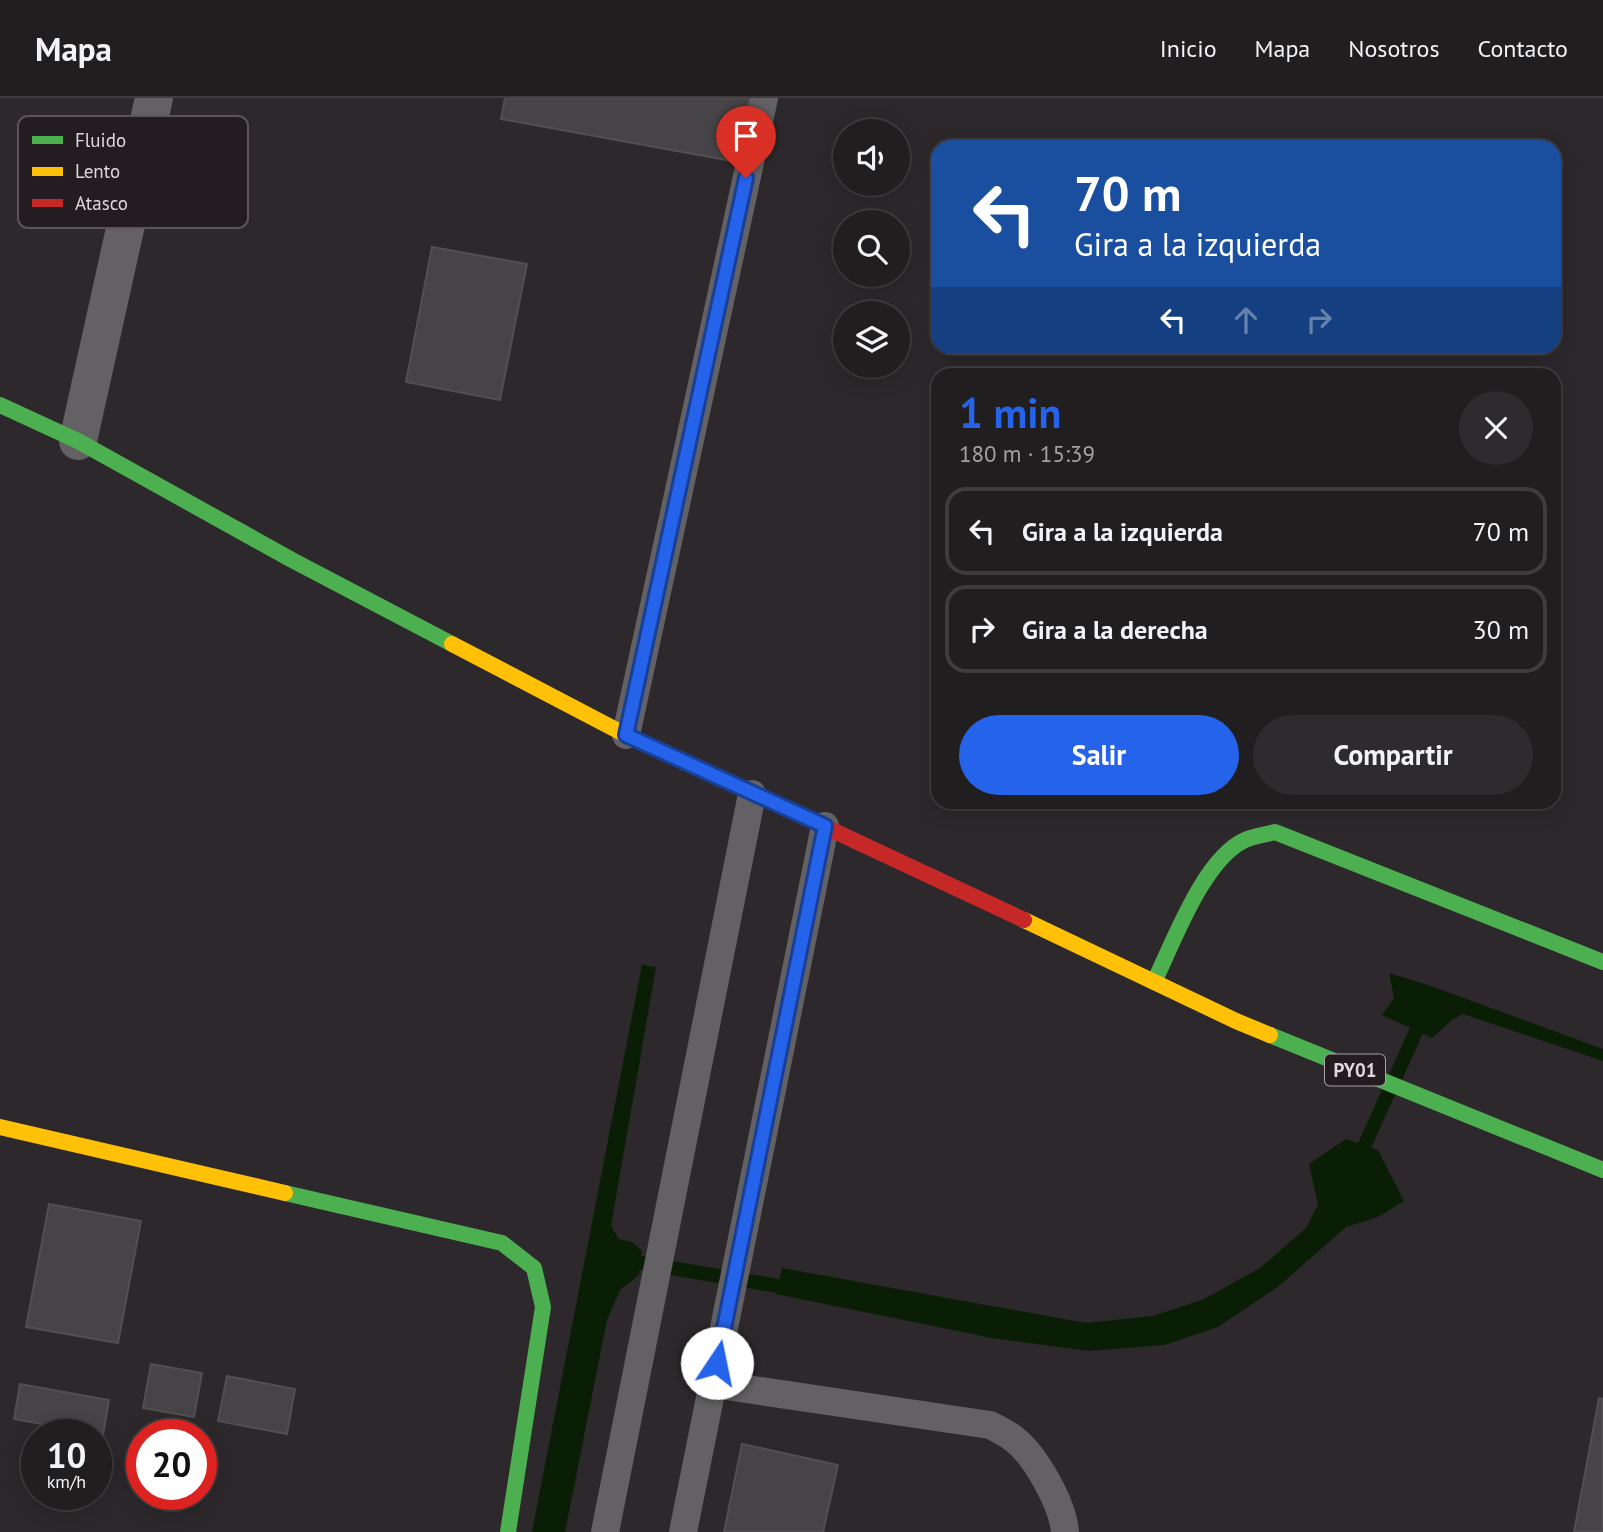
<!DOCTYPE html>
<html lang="es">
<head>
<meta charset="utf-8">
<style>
  body { margin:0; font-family:"PT Sans",sans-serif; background:#2d2b2d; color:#f1f3f6; height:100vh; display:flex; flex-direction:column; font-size:26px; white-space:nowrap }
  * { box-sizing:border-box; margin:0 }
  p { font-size:23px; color:#a2a2a5 }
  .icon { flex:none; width:38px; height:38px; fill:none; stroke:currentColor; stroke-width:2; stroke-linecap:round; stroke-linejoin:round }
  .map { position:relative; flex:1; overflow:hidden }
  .sheet { position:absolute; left:931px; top:270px; width:630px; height:441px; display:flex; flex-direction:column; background:#211e20; border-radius:21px; box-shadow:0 4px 18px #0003,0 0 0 2px #3e3c3e }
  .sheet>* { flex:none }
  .guide { position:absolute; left:931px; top:42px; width:630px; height:214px; border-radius:21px; box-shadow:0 4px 18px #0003,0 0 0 2px #3e3c3e; background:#1a4fa0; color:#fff; overflow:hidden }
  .buttons { position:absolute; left:833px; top:21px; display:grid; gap:14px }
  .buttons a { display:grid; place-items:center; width:77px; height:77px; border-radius:50%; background:#211e20; box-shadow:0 4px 18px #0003,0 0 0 2px #3e3c3e; font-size:35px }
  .speed { position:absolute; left:21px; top:1321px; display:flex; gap:14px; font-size:35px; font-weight:700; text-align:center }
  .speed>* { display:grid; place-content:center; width:91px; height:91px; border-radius:50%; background:#211e20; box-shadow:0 4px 18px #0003,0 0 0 2px #3e3c3e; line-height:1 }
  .speed small { font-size:18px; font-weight:400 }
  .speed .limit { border:10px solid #d22; background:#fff; color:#111 }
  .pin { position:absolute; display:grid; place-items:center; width:60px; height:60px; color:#fff; margin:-72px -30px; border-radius:50% 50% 50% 0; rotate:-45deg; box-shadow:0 0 7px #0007 }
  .pin .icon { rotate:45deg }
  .me { position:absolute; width:77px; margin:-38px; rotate:11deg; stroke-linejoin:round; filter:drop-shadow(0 0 5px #0008) }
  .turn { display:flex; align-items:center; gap:24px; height:147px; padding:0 28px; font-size:32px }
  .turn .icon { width:91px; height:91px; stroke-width:2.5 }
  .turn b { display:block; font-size:49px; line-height:60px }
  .lanes { display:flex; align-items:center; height:66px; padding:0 28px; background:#0003; justify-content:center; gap:35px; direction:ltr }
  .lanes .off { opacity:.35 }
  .round { display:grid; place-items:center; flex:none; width:74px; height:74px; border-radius:37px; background:#2d2b2d }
  .summary { display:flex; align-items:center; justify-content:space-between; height:119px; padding:0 28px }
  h1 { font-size:42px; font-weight:800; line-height:52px; color:#2563eb }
  .button { display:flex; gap:14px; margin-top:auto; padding:14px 28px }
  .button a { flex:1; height:80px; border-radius:42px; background:#2563eb; color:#fff; font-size:28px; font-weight:800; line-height:80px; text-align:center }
  .button a+a { background:#2d2b2d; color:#f1f3f6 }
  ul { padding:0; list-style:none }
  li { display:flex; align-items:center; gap:21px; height:88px; margin:0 14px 10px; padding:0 14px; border:4px solid #3e3c3e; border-radius:21px }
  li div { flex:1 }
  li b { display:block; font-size:26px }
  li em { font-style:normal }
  header { display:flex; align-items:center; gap:42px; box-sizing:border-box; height:98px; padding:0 35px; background:#211e20; border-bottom:2px solid #3e3c3e }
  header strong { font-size:33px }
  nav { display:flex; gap:38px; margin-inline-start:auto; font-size:24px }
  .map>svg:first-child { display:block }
  .water { fill:#091e05 }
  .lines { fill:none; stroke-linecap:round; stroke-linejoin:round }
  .stream { stroke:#091e05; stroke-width:14 }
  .building { fill:#474447; stroke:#524e52; stroke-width:2 }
  .lane { stroke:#636163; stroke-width:28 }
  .street { stroke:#636163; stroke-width:38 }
  .fast { stroke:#4caf50; stroke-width:16 }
  .slow { stroke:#ffc107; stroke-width:16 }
  .jam { stroke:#c62828; stroke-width:16 }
  .route-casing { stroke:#184099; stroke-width:18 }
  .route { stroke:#2563eb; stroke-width:12 }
  .labels { text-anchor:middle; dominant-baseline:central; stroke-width:7; stroke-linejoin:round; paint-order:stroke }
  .shield { fill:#231d22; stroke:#a5a1a5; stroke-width:2 }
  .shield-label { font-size:19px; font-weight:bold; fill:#ddd9dd }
  .key { fill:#231d22; stroke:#5b555a; stroke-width:2 }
  .key-label { font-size:19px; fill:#ddd9dd }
</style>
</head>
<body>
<header>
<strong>Mapa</strong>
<nav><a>Inicio</a><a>Mapa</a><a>Nosotros</a><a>Contacto</a></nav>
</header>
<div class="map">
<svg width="1603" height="1434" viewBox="0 0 1603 1434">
  <rect width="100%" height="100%" fill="#2c282b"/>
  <path class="water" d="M642 867 656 869 611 1128 619 1141 632 1144 642 1153 639 1177 620 1192 607 1222 565 1434H532Z
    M1389 875 1428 887 1603 951V963L1463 916 1452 922 1432 940 1382 917 1394 900Z
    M1346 1041 1378 1052 1404 1103 1378 1119 1346 1129 1279 1188 1218 1229 1164 1247 1089 1253 992 1240 776 1196 782 1170 1086 1225 1153 1218 1202 1202 1260 1170 1306 1130 1318 1107 1309 1066Z"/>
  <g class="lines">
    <path class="stream" d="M1358 1062 1423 918
      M623 1162 796 1191"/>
  </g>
  <path class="building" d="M505 0H755L743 65 501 21Z
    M432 149 527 166 500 302 406 284Z
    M49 1106 141 1123 118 1245 26 1229Z
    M151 1266 202 1275 194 1319 143 1310Z
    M227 1278 295 1291 287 1336 218 1323Z
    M20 1286 109 1302 103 1337 14 1321Z
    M1599 1300 1603 1301V1434H1574Z
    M742 1346 838 1367 823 1434H724Z"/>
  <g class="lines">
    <path class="lane" d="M626 637 764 0
      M713 1286 990 1327C998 1331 1007 1335 1014 1341 1036 1358 1063 1407 1065 1434
      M605 1434 752 696
      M683 1434 825 728"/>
    <path class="street" d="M78 343 154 0"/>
    <path class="fast" d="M0 307 78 343 292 462 452 546
      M1154 884C1174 843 1203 763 1243 743 1252 738 1265 737 1275 734L1603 864
      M1270 937 1603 1072
      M285 1095 502 1145 534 1170 543 1209 508 1434"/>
    <path class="slow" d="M452 546 626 637 753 695
      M1024 822 1236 923 1270 937
      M0 1029 285 1095"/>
    <path class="jam" d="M753 695 1024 822"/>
  </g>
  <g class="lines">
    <defs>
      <path id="route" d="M717 1265 825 728 626 637 746 80"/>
    </defs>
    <use href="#route" class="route-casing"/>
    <use href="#route" class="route"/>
  </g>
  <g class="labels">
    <rect class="shield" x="1325" y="956.5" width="60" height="31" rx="5"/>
    <g class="shield-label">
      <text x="1355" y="972">PY01</text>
    </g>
  </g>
  <rect x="18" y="18" width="230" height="112" rx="10" class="key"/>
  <rect x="32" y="38" width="31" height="8" fill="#4caf50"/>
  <rect x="32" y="69" width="31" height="9" fill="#ffc107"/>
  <rect x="32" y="101" width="31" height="8" fill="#c62828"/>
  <g class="key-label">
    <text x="75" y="49">Fluido</text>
    <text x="75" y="80">Lento</text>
    <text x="75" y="112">Atasco</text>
  </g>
</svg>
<div class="buttons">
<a><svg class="icon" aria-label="sound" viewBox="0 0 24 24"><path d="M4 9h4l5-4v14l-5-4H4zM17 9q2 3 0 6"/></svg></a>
<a><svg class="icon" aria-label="search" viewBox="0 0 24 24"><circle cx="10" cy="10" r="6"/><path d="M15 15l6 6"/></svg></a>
<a><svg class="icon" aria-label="layers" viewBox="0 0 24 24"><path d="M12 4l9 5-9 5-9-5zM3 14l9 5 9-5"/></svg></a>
</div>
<div class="speed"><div>10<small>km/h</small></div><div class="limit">20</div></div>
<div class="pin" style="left:746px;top:80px;background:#d93025"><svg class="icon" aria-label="arrive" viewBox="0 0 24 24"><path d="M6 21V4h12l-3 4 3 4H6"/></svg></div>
<svg class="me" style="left:717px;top:1265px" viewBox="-20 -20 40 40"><circle r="19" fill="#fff"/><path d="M0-13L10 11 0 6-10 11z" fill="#2563eb"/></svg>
<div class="guide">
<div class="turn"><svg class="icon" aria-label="left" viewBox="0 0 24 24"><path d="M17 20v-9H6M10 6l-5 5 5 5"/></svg><div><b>70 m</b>Gira a la izquierda</div></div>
<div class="lanes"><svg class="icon" aria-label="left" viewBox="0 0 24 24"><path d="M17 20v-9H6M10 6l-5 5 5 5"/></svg><svg class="icon off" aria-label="ahead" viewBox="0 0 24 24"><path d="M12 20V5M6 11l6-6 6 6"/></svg><svg class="icon off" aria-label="right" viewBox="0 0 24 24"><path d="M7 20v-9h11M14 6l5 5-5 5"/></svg></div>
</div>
<section class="sheet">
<div class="summary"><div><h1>1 min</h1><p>180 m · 15:39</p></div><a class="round"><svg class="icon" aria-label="close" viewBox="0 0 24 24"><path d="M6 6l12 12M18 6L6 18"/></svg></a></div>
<ul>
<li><svg class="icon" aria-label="left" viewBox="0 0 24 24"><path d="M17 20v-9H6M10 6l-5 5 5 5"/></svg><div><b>Gira a la izquierda</b></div><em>70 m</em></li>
<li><svg class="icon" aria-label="right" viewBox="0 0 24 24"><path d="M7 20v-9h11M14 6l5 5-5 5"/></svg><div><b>Gira a la derecha</b></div><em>30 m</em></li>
</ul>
<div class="button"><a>Salir</a><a>Compartir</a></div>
</section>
</div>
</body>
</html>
